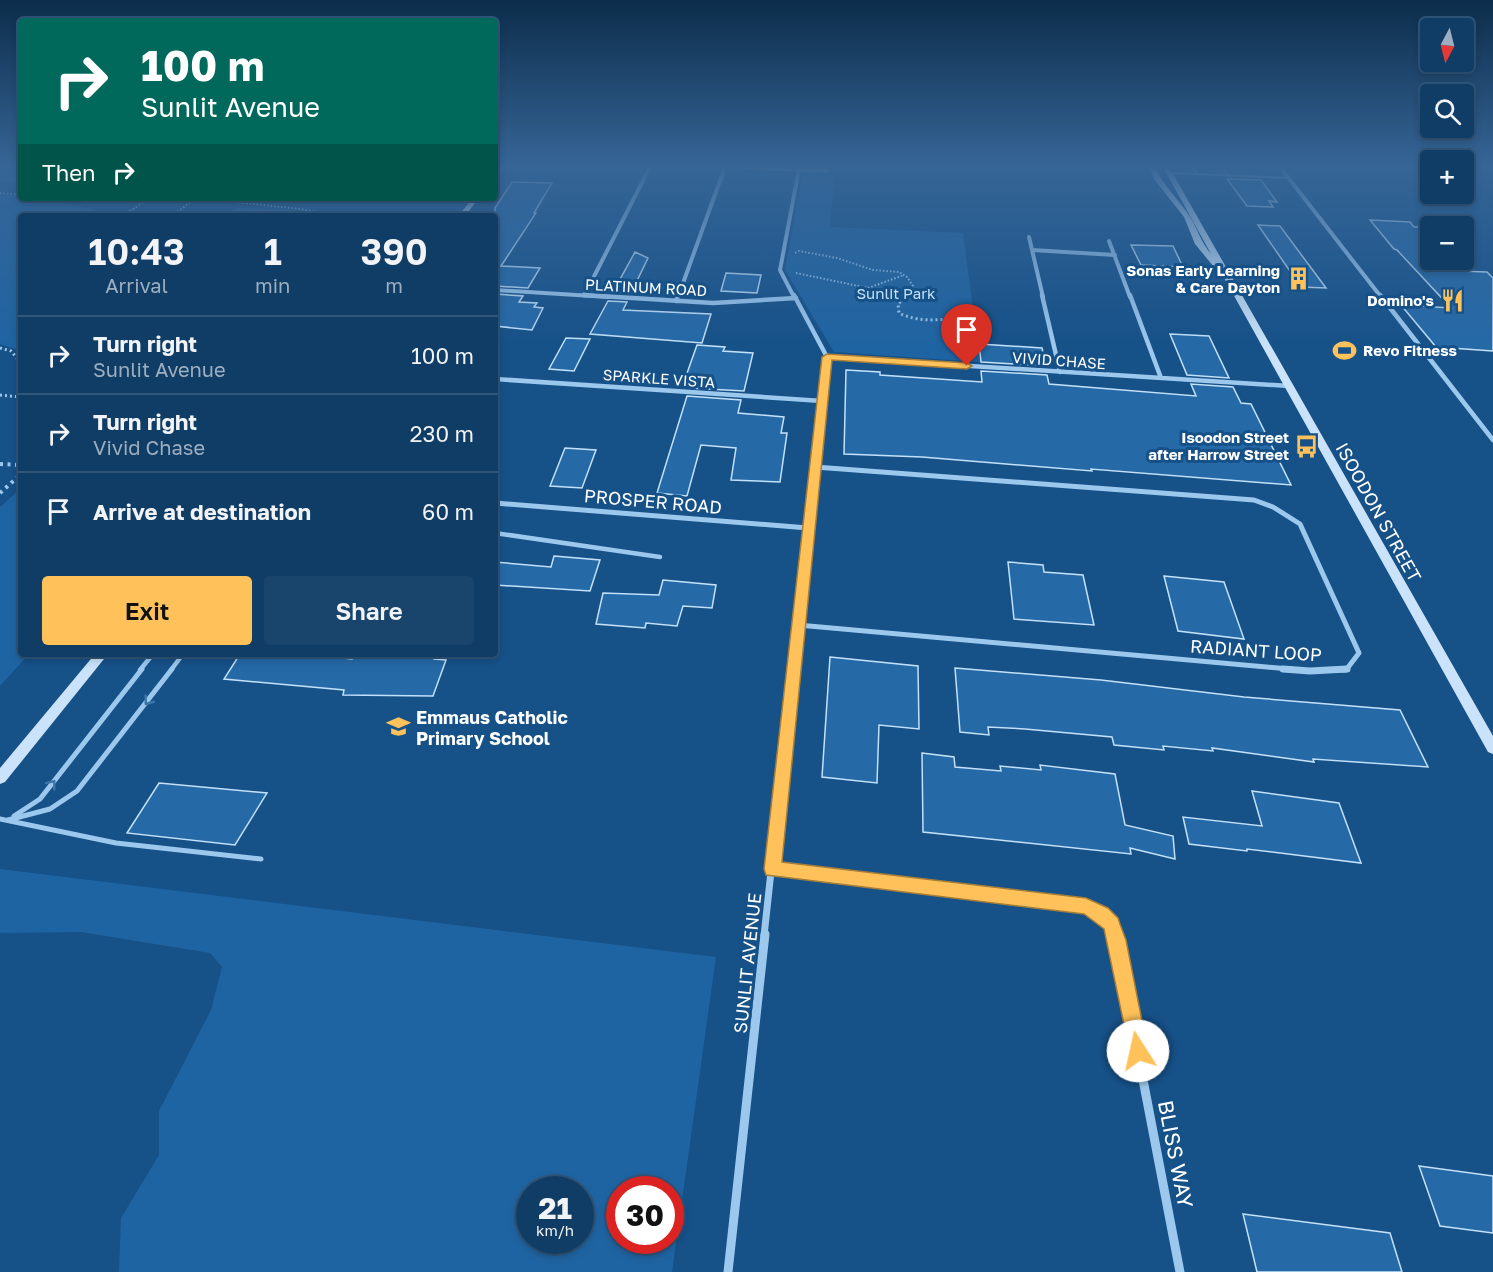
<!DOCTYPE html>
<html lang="en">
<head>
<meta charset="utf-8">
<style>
  body { margin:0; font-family:"Golos Text",sans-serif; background:#19446c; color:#f1f3f6; height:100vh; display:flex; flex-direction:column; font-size:22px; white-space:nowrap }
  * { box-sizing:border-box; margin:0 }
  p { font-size:20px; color:#9caebf }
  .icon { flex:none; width:33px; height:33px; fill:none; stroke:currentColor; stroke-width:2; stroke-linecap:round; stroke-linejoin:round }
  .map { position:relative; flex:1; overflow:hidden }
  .sheet { position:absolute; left:18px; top:213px; width:480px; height:444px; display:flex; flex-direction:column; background:#103d66; border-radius:6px; box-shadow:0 3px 9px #0003,0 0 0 2px #30567a }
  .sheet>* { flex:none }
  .hud { position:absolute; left:18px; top:18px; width:480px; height:183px; border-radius:6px; box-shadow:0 3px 9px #0003,0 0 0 2px #30567a; background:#00695c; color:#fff; overflow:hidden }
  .needle { width:39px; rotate:187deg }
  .controls { position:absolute; left:1420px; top:18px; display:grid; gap:12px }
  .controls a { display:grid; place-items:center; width:54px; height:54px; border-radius:6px; background:#103d66; box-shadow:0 3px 9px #0003,0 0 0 2px #30567a; font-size:30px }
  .speed { position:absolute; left:516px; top:1176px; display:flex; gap:12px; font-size:30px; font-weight:700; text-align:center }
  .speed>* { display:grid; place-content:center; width:78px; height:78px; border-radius:50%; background:#103d66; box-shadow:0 3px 9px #0003,0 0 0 2px #30567a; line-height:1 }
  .speed small { font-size:15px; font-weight:400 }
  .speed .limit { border:9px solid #d22; background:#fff; color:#111 }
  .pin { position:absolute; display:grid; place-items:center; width:51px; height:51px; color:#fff; margin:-62px -26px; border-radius:50% 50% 50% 0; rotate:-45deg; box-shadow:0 0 6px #0007 }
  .pin .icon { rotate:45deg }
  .me { position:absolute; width:66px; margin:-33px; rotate:350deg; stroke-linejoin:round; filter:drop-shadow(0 0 4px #0008) }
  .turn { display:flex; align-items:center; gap:21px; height:126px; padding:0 24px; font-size:27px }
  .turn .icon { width:78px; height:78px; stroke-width:2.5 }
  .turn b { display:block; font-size:42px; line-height:51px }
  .then { display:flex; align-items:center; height:57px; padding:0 24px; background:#0003; gap:12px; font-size:22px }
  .eta { display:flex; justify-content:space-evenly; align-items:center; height:102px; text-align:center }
  .eta b { font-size:36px; font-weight:600; line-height:42px }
  .action { display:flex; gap:12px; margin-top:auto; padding:12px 24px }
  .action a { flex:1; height:69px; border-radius:6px; background:#ffc25a; color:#111; font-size:24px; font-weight:600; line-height:69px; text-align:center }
  .action a+a { background:#19446c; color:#f1f3f6 }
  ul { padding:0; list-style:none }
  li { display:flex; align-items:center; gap:18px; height:78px; padding:0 24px; border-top:2px solid #30567a }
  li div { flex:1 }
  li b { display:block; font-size:22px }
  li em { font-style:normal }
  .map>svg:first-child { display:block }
  .green { fill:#1f64a2; fill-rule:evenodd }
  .building { fill:#2569a7; stroke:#c3e1fa; stroke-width:1.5 }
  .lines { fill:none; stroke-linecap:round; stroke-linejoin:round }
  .path-far2 { stroke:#9dc8ee; stroke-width:2; stroke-dasharray:1.5 2; stroke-linecap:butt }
  .path-far1 { stroke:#9dc8ee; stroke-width:3; stroke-dasharray:2 3; stroke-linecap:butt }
  .path { stroke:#9dc8ee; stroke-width:4; stroke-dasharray:3 4.5; stroke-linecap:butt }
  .lane-far2 { stroke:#9dc8ee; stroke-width:2 }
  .lane-far1 { stroke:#9dc8ee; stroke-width:4.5 }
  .lane { stroke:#9dc8ee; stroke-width:5 }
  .street-far4 { stroke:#9dc8ee; stroke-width:4 }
  .street-far3 { stroke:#9dc8ee; stroke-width:4.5 }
  .street-far2 { stroke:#9dc8ee; stroke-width:5 }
  .street-far1 { stroke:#9dc8ee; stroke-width:7 }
  .street { stroke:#9dc8ee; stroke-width:9 }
  .secondary { fill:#cae3fa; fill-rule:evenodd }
  .oneway { stroke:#3e75a7 }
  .route { fill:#ffc25a; stroke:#a67e3a; stroke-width:1.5 }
  .labels { text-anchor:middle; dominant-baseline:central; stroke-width:6; stroke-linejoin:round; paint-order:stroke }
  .far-poi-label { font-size:15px; font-weight:bold; fill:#fff; stroke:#165188; text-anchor:end }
  .far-street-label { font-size:15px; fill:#fff; stroke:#165188 }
  .far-park-label { font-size:15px; fill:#c3e1fa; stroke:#165188 }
  .street-label { font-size:18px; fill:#fff; stroke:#165188 }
  .poi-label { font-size:18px; font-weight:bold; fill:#fff; stroke:#165188; text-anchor:start }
  .near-street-label { font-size:21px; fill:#fff; stroke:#165188 }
</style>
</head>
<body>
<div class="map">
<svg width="1493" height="1272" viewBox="0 0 1493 1272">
  <rect width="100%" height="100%" fill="#165188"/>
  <path class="green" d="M0 167H21V183L0 182Z
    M803 171 835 173 830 227 963 233 980 362 834 352 785 270Z
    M0 194 55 201 119 216H21V351L0 344Z
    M239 208 290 210 322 216H209Z
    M21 488V654H29L0 686V507Z
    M0 869 716 957 672 1272H119L121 1218 159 1155V1111L211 1010 222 967 210 953 81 932 0 933ZM530 1190H580V1240H530ZM620 1190H670V1240H620Z"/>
  <path class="building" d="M1227 179 1261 180 1277 202 1269 201 1273 207 1247 206Z
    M512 182 552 183 534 213H536L501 266 540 268 528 288 495 286V208Z
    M1370 220 1410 222 1414 227H1422L1431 237V270L1487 272 1493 278V351L1436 347 1401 305 1451 308 1397 250 1394 249Z
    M1258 225 1280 226 1326 288 1301 287Z
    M1131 245 1173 246 1183 267 1141 265Z
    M635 252 648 258 631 293 613 292Z
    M726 273 761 275 757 293 721 291Z
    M495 294 523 296 519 302 537 303 534 307 543 308 532 330 495 326Z
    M608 301 627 302 623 310 711 314 702 343 590 334Z
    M1170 334 1209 336 1229 378 1187 375Z
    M566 338 590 339 574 371 549 369Z
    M979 344 1042 348 1046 366 981 362Z
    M697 345 725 347 723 351 753 353 744 391 690 388 694 376H686Z
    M846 370 880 372V375L982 382 981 371 1047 375 1049 384 1196 396 1191 384 1233 387 1241 403 1251 404 1291 485 1091 469 1092 471 922 457 844 454Z
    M687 396 741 400 738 413 784 417 781 433H787L780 482 731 480 736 448 701 445 687 496 657 493Z
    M565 448 596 450 582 488 550 486Z
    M554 556 600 560 590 591 495 585V562L551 567Z
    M1008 562 1043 565 1044 572 1083 575 1094 625 1014 619Z
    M1164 576 1224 582 1244 639 1178 631Z
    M663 580 716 585 712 608 683 606 677 626 646 623 645 628 596 624 603 593 659 595Z
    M240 654H303L352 659 353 654H435L434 659 446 660 433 696 343 695 344 690 224 679Z
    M830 657 918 666 919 729 879 725 877 783 822 777Z
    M955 668 1101 680 1244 697 1400 710 1428 767 1313 759 1314 762 1212 748 1213 751 1163 746 1164 750 1114 745 1112 737 1025 729 988 727 989 735 960 732Z
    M922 753 954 757 955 767 1001 771 1000 766 1041 770 1040 765 1115 774 1125 825 1173 836 1175 859 1130 848 1131 854 923 832Z
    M159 783 267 793 235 845 127 833Z
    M1252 791 1339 803 1361 863 1247 849V851L1189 844 1183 817 1262 826Z
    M1419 1166 1493 1176V1233L1440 1226Z
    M1243 1214 1390 1233 1402 1272H1257Z"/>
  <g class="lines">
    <path class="path-far2" d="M0 193 21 195
      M124 215 150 198
      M172 216 196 198 301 209 334 216
      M394 216H425
      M795 253 799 251 837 258 873 270 899 272 907 277 913 286 911 293 907 297
      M796 273 868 288 904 275"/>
    <path class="path-far1" d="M908 295 898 304 899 313C921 324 948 319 972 317
      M0 348 11 351 21 363
      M0 395 21 397"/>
    <path class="path" d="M0 464 21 465
      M0 493 21 474"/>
    <path class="lane-far2" d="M1192 167 1197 174
      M1223 167 1229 176
      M1170 173 1289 178"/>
    <path class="lane-far1" d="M495 533 660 557
      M140 670 153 654
      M171 670 183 654"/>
    <path class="lane" d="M14 816 40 799 142 669
      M0 819 116 843 261 859
      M8 820 50 809 77 791 172 669"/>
    <path class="street-far4" d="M742 167 827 171
      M1280 167 1381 297
      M1029 237 1043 297
      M1109 241 1130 297
      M1032 250 1115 255
      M495 290 609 297
      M584 296 650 167
      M678 297 725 167
      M794 297 780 270 799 169"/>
    <path class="street-far3" d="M584 295 713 303 796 298
      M794 295 827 357 816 461
      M1042 295 1060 372
      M1130 295 1161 378
      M1380 295 1493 440
      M676 301 678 295
      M827 357 1289 386
      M495 379 822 401"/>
    <path class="street-far2" d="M815 467 1254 500 1273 507 1300 524 1359 653 1346 670H1342
      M495 503 808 528
      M798 625 1300 670
      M793 670 816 460"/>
    <path class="street-far1" d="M1283 669 1310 671 1347 669
      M772 869 1086 906 1106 919 1115 936
      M764 936 793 669"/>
    <path class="street" d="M1115 934 1180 1272
      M728 1272 765 934"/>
    <path class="secondary" d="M499 167H505L495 177V171Z
      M1149 167H1155C1163 186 1179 199 1190 217 1198 230 1201 242 1211 254L1163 167H1169L1493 736V754L1488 752 1218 267H1214L1195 244 1184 217 1154 179Z
      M473 198H479L465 216H458Z
      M95 654H108L5 782 0 784V768Z"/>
  </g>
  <defs><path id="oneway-chevron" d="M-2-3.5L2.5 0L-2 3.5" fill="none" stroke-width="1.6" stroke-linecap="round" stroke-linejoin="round" transform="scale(1.5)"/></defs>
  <g class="oneway">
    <use href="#oneway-chevron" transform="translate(148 701) rotate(127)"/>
    <use href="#oneway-chevron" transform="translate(52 784) rotate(-52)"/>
  </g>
  <linearGradient id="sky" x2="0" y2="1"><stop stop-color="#0c2d4b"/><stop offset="0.48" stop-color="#366596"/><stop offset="1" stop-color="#366596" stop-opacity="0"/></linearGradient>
  <rect width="1493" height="345" fill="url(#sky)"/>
  <path class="route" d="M827 354 967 363 972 366 967 369 832 360 782 862 1086 898 1108 908 1118 918 1120 924 1126 940 1148 1051 1145 1058 1138 1061 1131 1058 1104 929 1084 914 766 875 764 869 822 357Z"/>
  <defs>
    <symbol id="building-bare" viewBox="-9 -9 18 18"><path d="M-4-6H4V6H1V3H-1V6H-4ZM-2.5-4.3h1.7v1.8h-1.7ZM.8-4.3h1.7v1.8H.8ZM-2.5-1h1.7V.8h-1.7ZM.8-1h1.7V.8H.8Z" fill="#ffc25a" stroke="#165188" stroke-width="2.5" paint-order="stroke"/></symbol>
    <symbol id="restaurant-bare" viewBox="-9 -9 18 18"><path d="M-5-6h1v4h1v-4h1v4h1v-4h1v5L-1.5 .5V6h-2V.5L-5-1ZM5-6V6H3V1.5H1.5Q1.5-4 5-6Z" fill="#ffc25a" stroke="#165188" stroke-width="2.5" paint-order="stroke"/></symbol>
    <symbol id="stadium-bare" viewBox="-9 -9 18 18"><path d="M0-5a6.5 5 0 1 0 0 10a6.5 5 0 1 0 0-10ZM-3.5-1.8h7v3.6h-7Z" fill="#ffc25a" stroke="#165188" stroke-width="2.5" paint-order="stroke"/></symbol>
    <symbol id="bus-bare" viewBox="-9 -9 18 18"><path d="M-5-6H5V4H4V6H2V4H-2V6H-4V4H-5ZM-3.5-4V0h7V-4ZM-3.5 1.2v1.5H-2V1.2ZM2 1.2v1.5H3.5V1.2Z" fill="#ffc25a" stroke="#165188" stroke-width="2.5" paint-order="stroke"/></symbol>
    <symbol id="school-bare" viewBox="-9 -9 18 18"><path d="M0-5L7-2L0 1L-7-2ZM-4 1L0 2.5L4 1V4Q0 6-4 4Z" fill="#ffc25a" stroke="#165188" stroke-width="2.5" paint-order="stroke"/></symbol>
  </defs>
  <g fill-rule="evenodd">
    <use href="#building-bare" x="1282" y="262" width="33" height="33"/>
    <use href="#restaurant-bare" x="1436" y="284" width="33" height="33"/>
    <use href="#stadium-bare" x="1328" y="334" width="33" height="33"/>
    <use href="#bus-bare" x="1290" y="430" width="33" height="33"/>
    <use href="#school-bare" x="382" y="710" width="33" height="33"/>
  </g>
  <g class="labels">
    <g class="far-poi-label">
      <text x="1280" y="270">Sonas Early Learning<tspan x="1280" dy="17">&amp; Care Dayton</tspan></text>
      <text x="1434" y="300">Domino's</text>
      <text x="1363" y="350" text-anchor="start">Revo Fitness</text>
      <text x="1289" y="437">Isoodon Street<tspan x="1289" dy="17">after Harrow Street</tspan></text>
    </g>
    <g class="far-street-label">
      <text transform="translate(646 287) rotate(3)">PLATINUM ROAD</text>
      <text transform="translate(1059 360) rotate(4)">VIVID CHASE</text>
      <text transform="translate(659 378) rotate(4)">SPARKLE VISTA</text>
    </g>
    <g class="far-park-label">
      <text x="896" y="293">Sunlit Park</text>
    </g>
    <g class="street-label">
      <text transform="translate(653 501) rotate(5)">PROSPER ROAD</text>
      <text transform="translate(1379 512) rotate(61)">ISOODON STREET</text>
      <text transform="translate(1256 650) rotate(4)">RADIANT LOOP</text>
      <text transform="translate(747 963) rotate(-84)">SUNLIT AVENUE</text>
    </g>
    <g class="poi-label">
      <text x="416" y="717">Emmaus Catholic<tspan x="416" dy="21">Primary School</tspan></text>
    </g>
    <g class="near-street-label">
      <text transform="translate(1176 1154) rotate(79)">BLISS WAY</text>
    </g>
  </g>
</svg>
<div class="controls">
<a><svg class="needle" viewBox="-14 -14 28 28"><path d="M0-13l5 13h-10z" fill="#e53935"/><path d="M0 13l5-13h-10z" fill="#9caebf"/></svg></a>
<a><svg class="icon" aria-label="search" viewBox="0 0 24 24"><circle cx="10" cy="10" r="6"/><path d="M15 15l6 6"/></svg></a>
<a>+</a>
<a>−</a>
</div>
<div class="speed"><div>21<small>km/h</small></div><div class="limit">30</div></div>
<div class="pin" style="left:967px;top:366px;background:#d93025"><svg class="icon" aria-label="arrive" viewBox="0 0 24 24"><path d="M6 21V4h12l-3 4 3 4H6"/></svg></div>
<svg class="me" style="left:1138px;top:1051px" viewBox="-20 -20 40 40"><circle r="19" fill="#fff"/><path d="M0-13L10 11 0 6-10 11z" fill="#ffc25a"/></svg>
<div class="hud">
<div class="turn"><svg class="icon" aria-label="right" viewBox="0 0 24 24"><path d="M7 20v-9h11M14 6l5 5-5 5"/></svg><div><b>100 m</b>Sunlit Avenue</div></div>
<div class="then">Then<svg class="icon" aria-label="right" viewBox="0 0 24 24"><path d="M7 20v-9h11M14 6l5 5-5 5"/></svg></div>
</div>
<section class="sheet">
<div class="eta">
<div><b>10:43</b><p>Arrival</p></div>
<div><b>1</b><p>min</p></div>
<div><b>390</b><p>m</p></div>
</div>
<ul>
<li><svg class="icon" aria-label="right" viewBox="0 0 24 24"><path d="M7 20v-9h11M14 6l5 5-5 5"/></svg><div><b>Turn right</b><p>Sunlit Avenue</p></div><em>100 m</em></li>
<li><svg class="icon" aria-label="right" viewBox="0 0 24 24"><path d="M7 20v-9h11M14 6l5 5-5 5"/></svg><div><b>Turn right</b><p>Vivid Chase</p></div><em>230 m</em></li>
<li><svg class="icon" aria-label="arrive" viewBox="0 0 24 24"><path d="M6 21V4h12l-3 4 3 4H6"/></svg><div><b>Arrive at destination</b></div><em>60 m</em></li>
</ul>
<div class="action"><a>Exit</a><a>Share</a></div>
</section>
</div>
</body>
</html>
